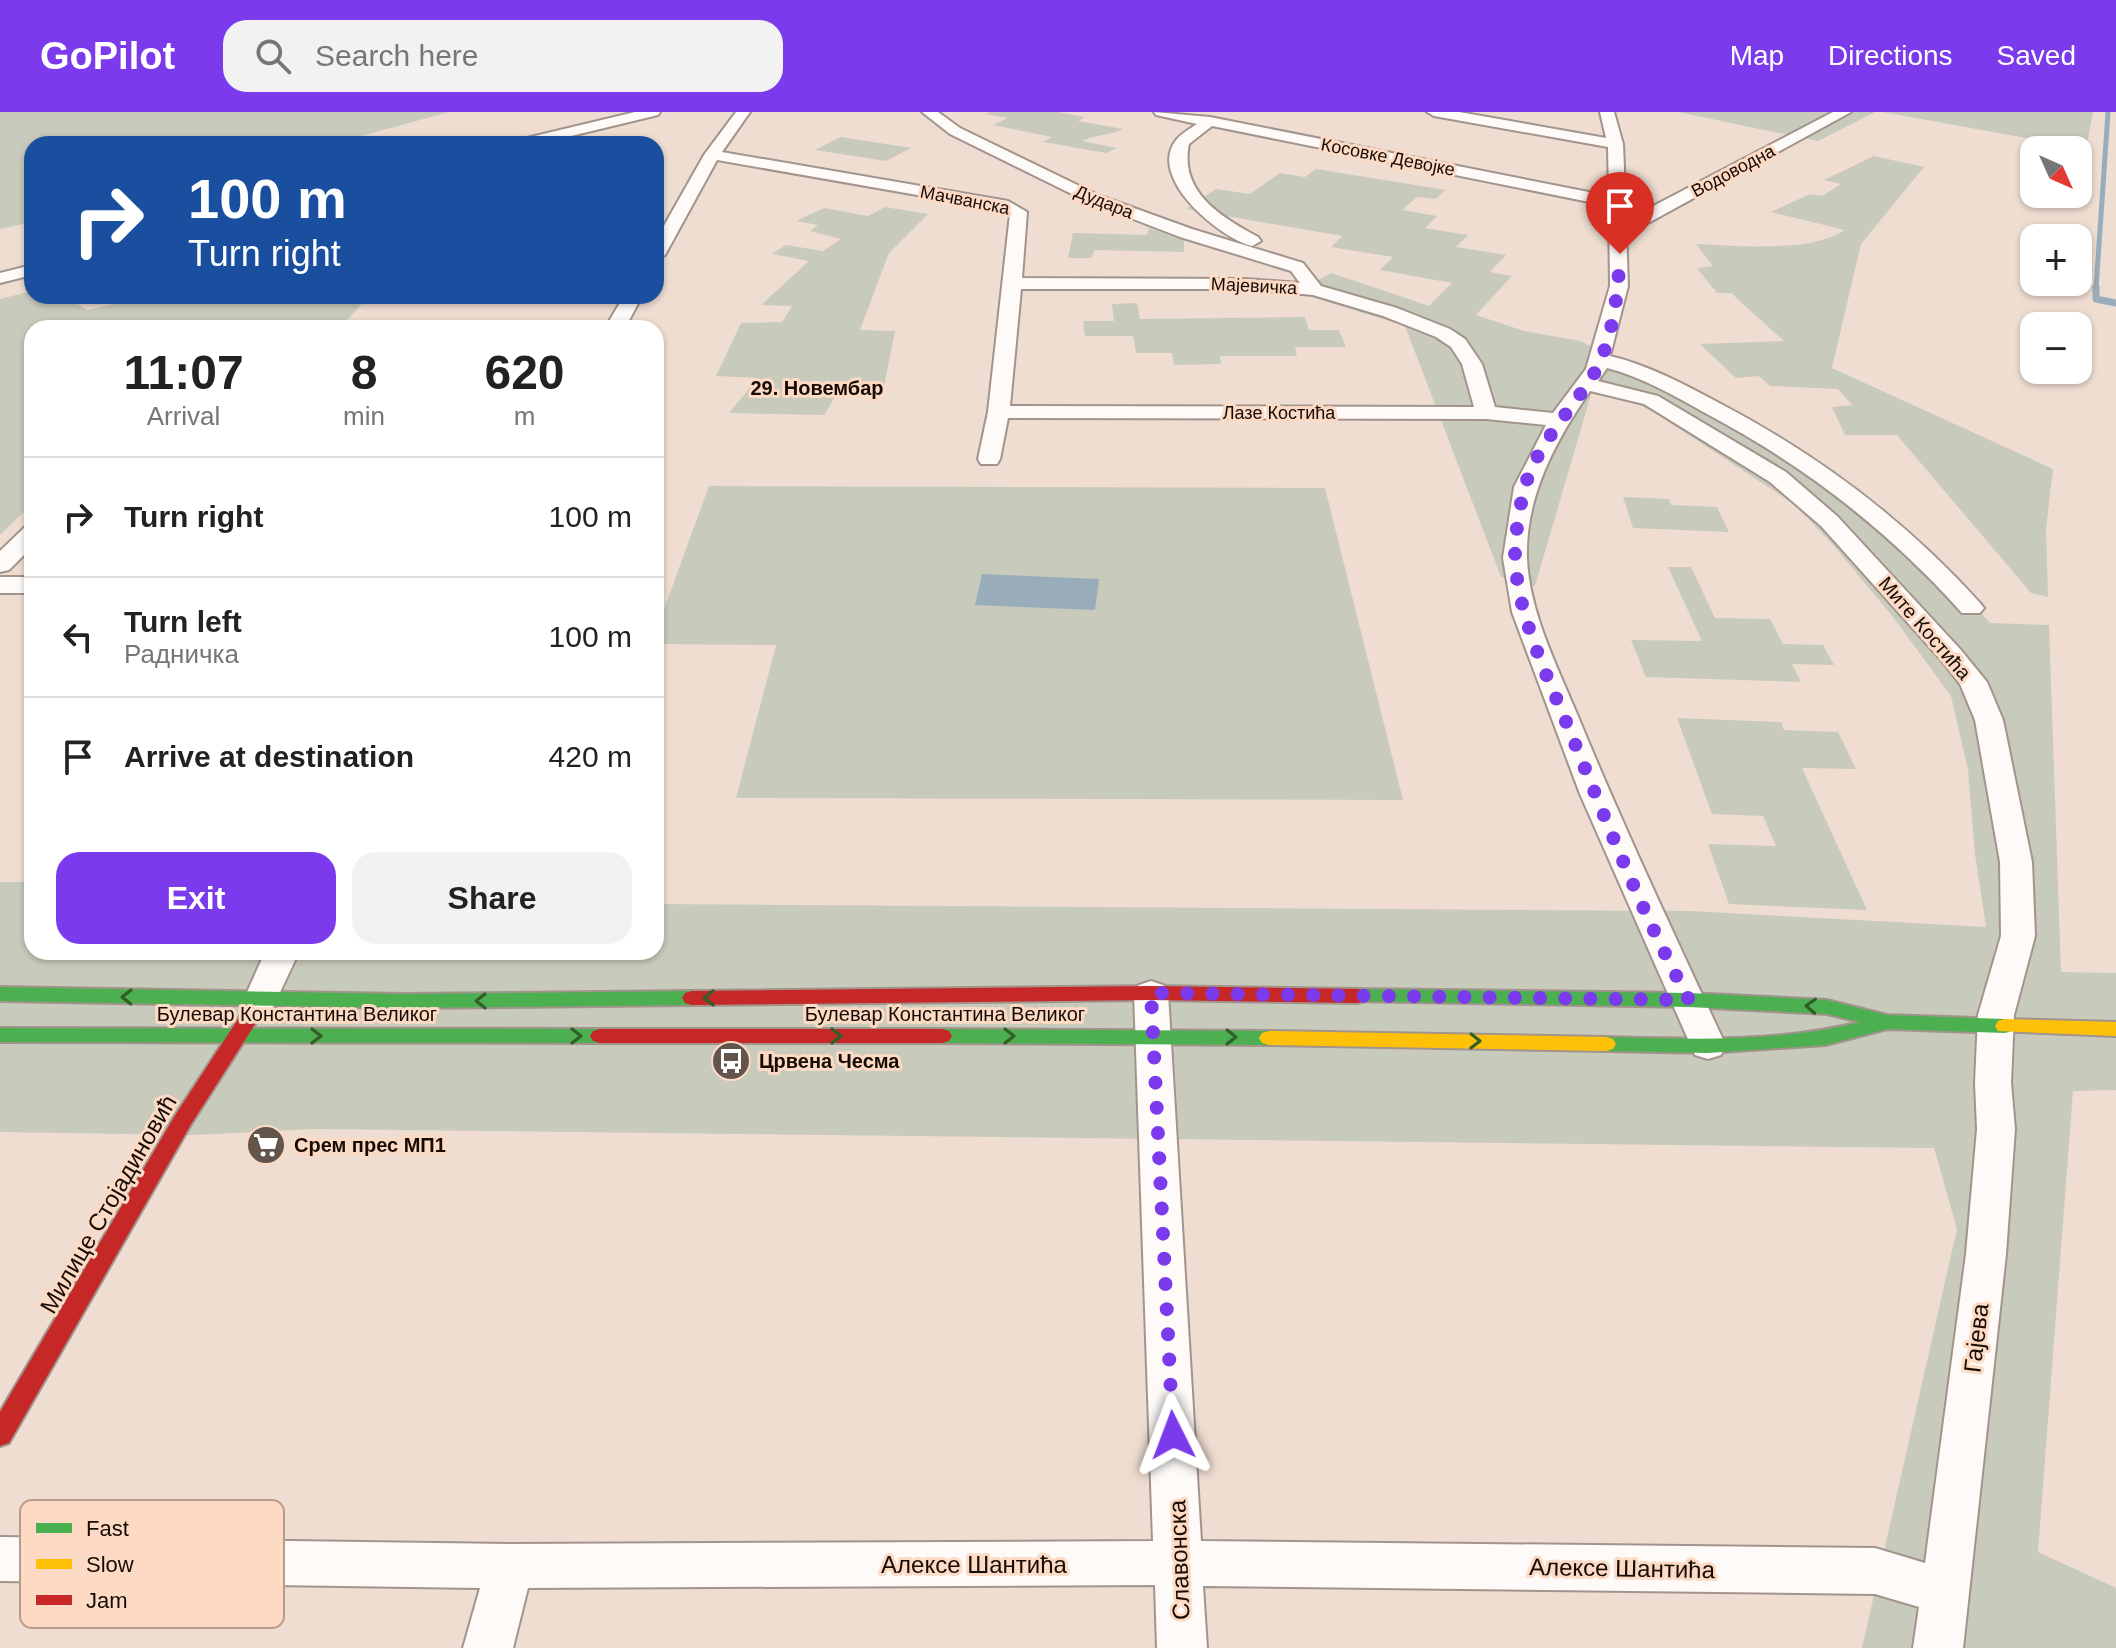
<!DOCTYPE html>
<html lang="en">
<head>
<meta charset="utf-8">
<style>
  body { margin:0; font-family:Arial,sans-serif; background:#f2f2f2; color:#222; height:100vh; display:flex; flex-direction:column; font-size:30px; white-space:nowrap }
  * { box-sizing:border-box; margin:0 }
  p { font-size:26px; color:#767676 }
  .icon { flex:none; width:44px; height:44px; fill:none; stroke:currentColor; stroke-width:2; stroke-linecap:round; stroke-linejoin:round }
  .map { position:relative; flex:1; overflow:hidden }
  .side { position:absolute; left:24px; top:208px; width:640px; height:640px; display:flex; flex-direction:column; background:#fff; border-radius:24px; box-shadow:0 2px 6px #0004 }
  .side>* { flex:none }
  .guide { position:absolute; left:24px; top:24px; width:640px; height:168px; border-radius:24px; box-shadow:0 2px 6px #0004; background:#1a4fa0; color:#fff; overflow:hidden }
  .needle { width:52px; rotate:135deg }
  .tools { position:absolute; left:2020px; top:24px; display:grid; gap:16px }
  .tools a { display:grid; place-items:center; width:72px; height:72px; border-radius:16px; background:#fff; box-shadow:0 2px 6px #0004; font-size:40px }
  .pin { position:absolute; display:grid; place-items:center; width:68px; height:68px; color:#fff; margin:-82px -34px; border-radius:50% 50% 50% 0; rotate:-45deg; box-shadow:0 0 8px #0007 }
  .pin .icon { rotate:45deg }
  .me { position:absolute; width:88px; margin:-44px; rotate:357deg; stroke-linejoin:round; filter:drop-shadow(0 0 6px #0008) }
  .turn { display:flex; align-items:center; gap:28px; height:168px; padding:0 32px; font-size:36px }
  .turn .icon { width:104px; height:104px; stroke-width:2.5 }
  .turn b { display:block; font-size:56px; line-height:68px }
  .eta { display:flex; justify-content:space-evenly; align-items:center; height:136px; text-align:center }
  .eta b { font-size:48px; font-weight:800; line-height:56px }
  .primary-button { display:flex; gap:16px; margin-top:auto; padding:16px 32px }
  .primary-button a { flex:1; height:92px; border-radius:24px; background:#7c3aed; color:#fff; font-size:32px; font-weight:800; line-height:92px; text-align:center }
  .primary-button a+a { background:#f2f2f2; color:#222 }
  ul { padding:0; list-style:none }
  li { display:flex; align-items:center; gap:24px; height:120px; padding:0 32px; border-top:2px solid #e0e0e0 }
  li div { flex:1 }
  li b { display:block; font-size:30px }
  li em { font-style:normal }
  header { display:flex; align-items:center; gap:48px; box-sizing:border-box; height:112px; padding:0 40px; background:#7c3aed; color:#fff }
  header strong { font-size:38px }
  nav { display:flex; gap:44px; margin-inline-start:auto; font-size:28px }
  .search { width:560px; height:72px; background:#f2f2f2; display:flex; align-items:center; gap:20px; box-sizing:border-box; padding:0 28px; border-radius:24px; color:#767676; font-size:30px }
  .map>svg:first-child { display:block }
  .green { fill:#c8cbbc }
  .water { fill:#99acba }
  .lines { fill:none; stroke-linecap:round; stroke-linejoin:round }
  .stream-far1 { stroke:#99acba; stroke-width:5 }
  .stream { stroke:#99acba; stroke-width:7 }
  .street-casing { stroke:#a2948c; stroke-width:4 }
  .fast-casing { stroke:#a2948c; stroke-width:4 }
  .slow-casing { stroke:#a2948c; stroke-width:4 }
  .jam-casing { stroke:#a2948c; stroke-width:4 }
  .street { fill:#fdfaf8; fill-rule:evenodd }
  .fast { fill:#4caf50; fill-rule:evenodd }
  .slow { fill:#ffc107; fill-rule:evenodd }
  .jam { fill:#c62828; fill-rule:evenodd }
  .oneway { stroke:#325e2a }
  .route { stroke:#7c3aed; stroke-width:14; stroke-dasharray:0 25.2 }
  .labels { text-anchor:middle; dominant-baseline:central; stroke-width:6; stroke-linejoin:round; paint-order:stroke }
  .far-street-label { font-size:18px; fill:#170c05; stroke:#fcdac4 }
  .far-quarter-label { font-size:20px; font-weight:bold; fill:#170c05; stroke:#fcdac4 }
  .street-label { font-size:20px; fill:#170c05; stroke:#fcdac4 }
  .poi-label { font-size:20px; font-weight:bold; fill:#170c05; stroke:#fcdac4; text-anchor:start }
  .near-street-label { font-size:24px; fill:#170c05; stroke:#fcdac4 }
  .key { fill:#fcdac4; stroke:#b79c8b; stroke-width:2 }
  .key-label { font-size:22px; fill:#170c05 }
</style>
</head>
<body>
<header>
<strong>GoPilot</strong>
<div class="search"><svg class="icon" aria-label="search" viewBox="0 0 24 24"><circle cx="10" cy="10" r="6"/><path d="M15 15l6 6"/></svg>Search here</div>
<nav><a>Map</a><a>Directions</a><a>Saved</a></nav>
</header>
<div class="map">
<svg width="2116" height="1536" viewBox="0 0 2116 1536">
  <rect width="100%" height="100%" fill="#efddd1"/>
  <path class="green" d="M0 0H449L332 32H32V110L0 117Z
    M990 0H1058L1085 5 1078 9 1123 17C1108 24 1096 22 1082 29L1117 36 1106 41 1043 30 1052 25 993 13 1008 6 985 2Z
    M1678 0H1875L1818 29Z
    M1883 0H2093L2086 37Z
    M841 25 911 36 886 49 815 38Z
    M1874 44 1924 55 1861 132 1832 256 2053 357 2046 417 2048 485 2031 481 1897 323H1845L1832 295 1852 293 1838 277 1770 274 1759 264 1736 266 1700 232 1784 229 1731 181H1717L1697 156 1713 154 1696 132C1738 134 1811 141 1845 118L1771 100 1810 82 1822 84 1841 72 1824 68Z
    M1316 57 1446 78 1435 87 1417 85 1402 98 1437 104 1425 116 1468 123 1456 135 1506 143 1490 160 1512 164 1476 203 1524 219 1580 229 1708 290 1932 447 1990 511 2049 513 2061 860 2116 861V978L2073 979 2038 1440 2116 1476V1536H1862L1957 1117 1934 1036 317 1017 192 1023 0 1020V770H32V840H656V792L1690 799 1986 815 1975 742 1968 658 1951 584 1893 505 1834 434 1794 392 1655 301 1626 286 1592 279 1535 474 1501 465 1405 214 1296 180 1331 161 1429 194 1452 171 1380 158 1393 145 1331 135 1342 124 1186 97 1216 77 1250 82 1280 61 1305 65Z
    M885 95 928 102 889 141 860 218 895 219 882 284 835 285 824 303 729 301 758 266 716 264 741 211 782 210 792 194 761 193 809 149 772 142 786 133 823 139 841 127 810 119 818 113 796 109 824 96 868 104Z
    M1149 116 1184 128V140L1095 138 1091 146H1068L1073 121 1147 123Z
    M32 179V184H65L87 198 132 188 130 184H369L340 216H32V392L0 423V187Z
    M1137 191 1140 207 1305 205 1309 218H1339L1346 235H1295L1297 244H1220L1221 252 1174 253 1172 241H1136L1133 224H1085L1083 209H1114L1112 192Z
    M709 374 1325 376 1403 688 736 686 776 533 656 532V519Z
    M1623 385 1669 387 1671 393 1717 395 1729 420 1633 416Z
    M1668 455H1691L1715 506 1770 507 1783 532 1823 533 1834 553 1792 552 1801 570 1646 565 1631 528 1702 529Z
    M1677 606 1781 610 1784 618 1838 620 1856 657 1802 656 1867 798 1729 792 1708 732 1776 734 1763 704 1712 702Z"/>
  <path class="water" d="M982 462 1099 467 1095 498 975 493Z"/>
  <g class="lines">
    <path class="stream-far1" d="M2096 177 2108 0"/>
    <path class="stream" d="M2096 175V187L2116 191"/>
    <defs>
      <path id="street" d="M635 0H660L658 3 538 32H511L514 29Z
        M736 0H750L722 40 1008 89 1027 100 1022 166 1245 167 1300 171 1291 159 1180 125 1086 89 950 22 922 0H938L960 16 1098 83 1192 117 1303 151 1321 174 1397 196 1450 217 1465 227 1482 252 1495 295 1553 301 1586 257 1610 174 1609 94 1212 14 1189 32C1179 80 1221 105 1258 125L1261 129 1252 134C1220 126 1145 65 1177 27 1182 21 1191 16 1197 12L1156 3 1154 0 1210 5 1609 84 1608 35 1434 4 1427 0H1459L1606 26 1600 0H1614L1623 32 1626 105 1638 102 1833 0H1851L1650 110 1626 115 1628 174 1610 244C1649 253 1685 273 1721 292 1820 344 1905 408 1980 491L1984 496 1980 501H1962C1888 418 1805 354 1707 302 1675 284 1642 265 1607 256L1598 269 1658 284 1786 360 1837 404 1960 537 1987 570 2003 608 2032 750 2035 824 2014 903 2011 971 2015 1017 2006 1142 1963 1536H1913L1919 1495 1875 1482 1203 1474 1207 1536H1157L1155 1473 528 1476 513 1536H463L480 1476 0 1469V1425L510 1432 1153 1429 1134 881 1139 873 1151 869 1163 873 1168 881 1201 1429 1875 1436 1925 1451 1966 1142 1977 1017 1975 971 1978 903 2001 824 2000 750 1975 608 1960 572 1942 549 1821 414 1770 370 1644 292 1590 279C1556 328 1525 385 1527 446 1529 499 1557 554 1577 602 1623 714 1675 824 1726 934L1721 943 1708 947 1695 943 1580 682 1512 500 1503 446 1514 375 1546 313 1486 307 1008 306 1000 347 997 352H981L978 347 988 300 1010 102 1003 98 717 48 665 143 656 148V128L704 43ZM1021 177H1245L1313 183 1383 204 1436 225 1451 235 1462 252 1474 295 1010 294Z
        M32 153V163L0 171V161Z
        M624 184H642L625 216H605Z
        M32 414V435L9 458 0 460V439L24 416Z
        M0 465H32V481H0Z
        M265 840H299L273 895 261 899 249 895 244 887Z"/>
      <path id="fast" d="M0 875 404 882 692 879 699 881 702 886 699 891 692 893 404 896 0 889Z
        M1358 877 1689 881 1827 888 1887 903 2005 907 2012 909 2015 914 2012 919 2005 921 1887 917 1826 933 1708 941 1606 939 1599 937 1596 932 1599 927 1606 925C1690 927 1778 931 1860 910L1827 902 1689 895 1351 889 1348 884 1351 879Z
        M0 916 600 917 607 919 610 924 607 929 600 931 0 930Z
        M942 917 1269 919 1276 921 1279 926 1276 931 1269 933 942 931 935 929 932 924 935 919Z"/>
      <path id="slow" d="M2005 907 2116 910V924L1998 919 1995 914 1998 909Z
        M1269 919 1606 925 1613 927 1616 932 1613 937 1606 939 1269 933 1262 931 1259 926 1262 921Z"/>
      <path id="jam" d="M1151 874 1358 877 1365 879 1368 884 1365 889 1358 891 1151 888 692 893 685 891 682 886 685 881 692 879Z
        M249 899 256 901 259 906 190 1014 9 1331 0 1334V1300L176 1002 242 901Z
        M600 917H942L949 919 952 924 949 929 942 931H600L593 929 590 924 593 919Z"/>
    </defs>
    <use href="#street" class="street-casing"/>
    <use href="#fast" class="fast-casing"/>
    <use href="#slow" class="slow-casing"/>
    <use href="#jam" class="jam-casing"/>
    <use href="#street" class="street"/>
    <use href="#fast" class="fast"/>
    <use href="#slow" class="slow"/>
    <use href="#jam" class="jam"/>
  </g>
  <defs><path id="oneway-chevron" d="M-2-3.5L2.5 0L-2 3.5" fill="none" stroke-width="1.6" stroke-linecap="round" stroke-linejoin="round" transform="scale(2)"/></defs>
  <g class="oneway">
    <use href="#oneway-chevron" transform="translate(127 885) rotate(-179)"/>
    <use href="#oneway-chevron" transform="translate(709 886) rotate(179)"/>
    <use href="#oneway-chevron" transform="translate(481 889) rotate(179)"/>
    <use href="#oneway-chevron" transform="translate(1811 894) rotate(-177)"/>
    <use href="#oneway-chevron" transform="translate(316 924)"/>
    <use href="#oneway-chevron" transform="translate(576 924)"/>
    <use href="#oneway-chevron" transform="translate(836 924)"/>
    <use href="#oneway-chevron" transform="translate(1009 924)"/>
    <use href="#oneway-chevron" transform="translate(1231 925) rotate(1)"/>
    <use href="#oneway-chevron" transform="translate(1475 929) rotate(1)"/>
  </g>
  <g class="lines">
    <path class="route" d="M1173 1323 1151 881 1689 888C1642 802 1606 708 1569 617 1547 563 1517 503 1515 444 1515 423 1519 399 1524 378 1535 335 1569 301 1592 265 1613 231 1618 181 1620 142"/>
  </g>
  <defs>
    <symbol id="bus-disc" viewBox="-11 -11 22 22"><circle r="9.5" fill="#63554c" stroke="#fcdac4"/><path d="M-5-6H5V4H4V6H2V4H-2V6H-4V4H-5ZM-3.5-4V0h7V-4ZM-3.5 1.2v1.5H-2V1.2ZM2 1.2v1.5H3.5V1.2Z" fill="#fff"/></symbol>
    <symbol id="supermarket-disc" viewBox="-11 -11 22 22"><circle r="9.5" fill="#63554c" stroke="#fcdac4"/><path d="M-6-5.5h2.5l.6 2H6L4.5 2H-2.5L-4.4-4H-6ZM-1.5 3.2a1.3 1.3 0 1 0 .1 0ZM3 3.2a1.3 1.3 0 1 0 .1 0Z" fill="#fff"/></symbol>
  </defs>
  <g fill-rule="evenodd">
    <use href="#bus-disc" x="709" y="927" width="44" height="44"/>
    <use href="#supermarket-disc" x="244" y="1011" width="44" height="44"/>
  </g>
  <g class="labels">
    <g class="far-street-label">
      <text transform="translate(1388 45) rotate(11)">Косовке Девојке</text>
      <text transform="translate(1733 59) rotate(-28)">Водоводна</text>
      <text transform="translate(965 88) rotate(11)">Мачванска</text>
      <text transform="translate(1104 90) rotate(22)">Дудара</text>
      <text transform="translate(1254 174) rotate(3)">Мајевичка</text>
      <text x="1279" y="301">Лазе Костића</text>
    </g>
    <g class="far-quarter-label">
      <text x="817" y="276">29. Новембар</text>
    </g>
    <g class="street-label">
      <text transform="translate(1925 516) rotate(49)">Мите Костића</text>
      <text x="297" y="902">Булевар Константина Великог</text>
      <text x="945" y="902">Булевар Константина Великог</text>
    </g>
    <g class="poi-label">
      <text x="759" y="949">Црвена Чесма</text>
      <text x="294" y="1033">Срем прес МП1</text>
    </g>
    <g class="near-street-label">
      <text transform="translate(108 1092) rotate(-60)">Милице Стојадиновић</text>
      <text transform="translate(1976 1226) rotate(-83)">Гајева</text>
      <text transform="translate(1179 1448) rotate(-92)">Славонска</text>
      <text x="974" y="1452">Алексе Шантића</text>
      <text transform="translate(1622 1456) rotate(1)">Алексе Шантића</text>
    </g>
  </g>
  <rect x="20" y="1388" width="264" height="128" rx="12" class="key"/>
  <rect x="36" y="1411" width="36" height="10" fill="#4caf50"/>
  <rect x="36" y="1447" width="36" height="10" fill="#ffc107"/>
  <rect x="36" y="1483" width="36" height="10" fill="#c62828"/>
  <g class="key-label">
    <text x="86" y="1424">Fast</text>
    <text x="86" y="1460">Slow</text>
    <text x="86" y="1496">Jam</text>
  </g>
</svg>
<div class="tools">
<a><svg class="needle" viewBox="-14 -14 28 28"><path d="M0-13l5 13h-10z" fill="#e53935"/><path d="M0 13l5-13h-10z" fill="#767676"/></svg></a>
<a>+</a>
<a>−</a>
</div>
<div class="pin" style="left:1620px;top:142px;background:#d93025"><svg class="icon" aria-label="arrive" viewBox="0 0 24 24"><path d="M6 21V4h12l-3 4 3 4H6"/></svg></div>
<svg class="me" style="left:1173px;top:1323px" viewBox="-20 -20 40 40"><path d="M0-17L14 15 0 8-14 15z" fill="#7c3aed" stroke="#fff" stroke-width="4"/></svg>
<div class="guide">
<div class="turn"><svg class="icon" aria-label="right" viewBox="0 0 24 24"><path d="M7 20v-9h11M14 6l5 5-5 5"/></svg><div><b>100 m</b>Turn right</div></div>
</div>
<section class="side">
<div class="eta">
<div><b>11:07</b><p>Arrival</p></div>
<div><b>8</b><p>min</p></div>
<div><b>620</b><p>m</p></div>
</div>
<ul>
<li><svg class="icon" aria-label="right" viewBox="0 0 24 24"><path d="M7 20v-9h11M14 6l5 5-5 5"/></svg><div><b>Turn right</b></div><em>100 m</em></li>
<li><svg class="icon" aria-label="left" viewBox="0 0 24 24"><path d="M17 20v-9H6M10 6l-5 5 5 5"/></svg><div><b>Turn left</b><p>Радничка</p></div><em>100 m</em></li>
<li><svg class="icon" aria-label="arrive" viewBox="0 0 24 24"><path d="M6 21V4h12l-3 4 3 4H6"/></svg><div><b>Arrive at destination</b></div><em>420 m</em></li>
</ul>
<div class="primary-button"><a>Exit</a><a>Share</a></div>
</section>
</div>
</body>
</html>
